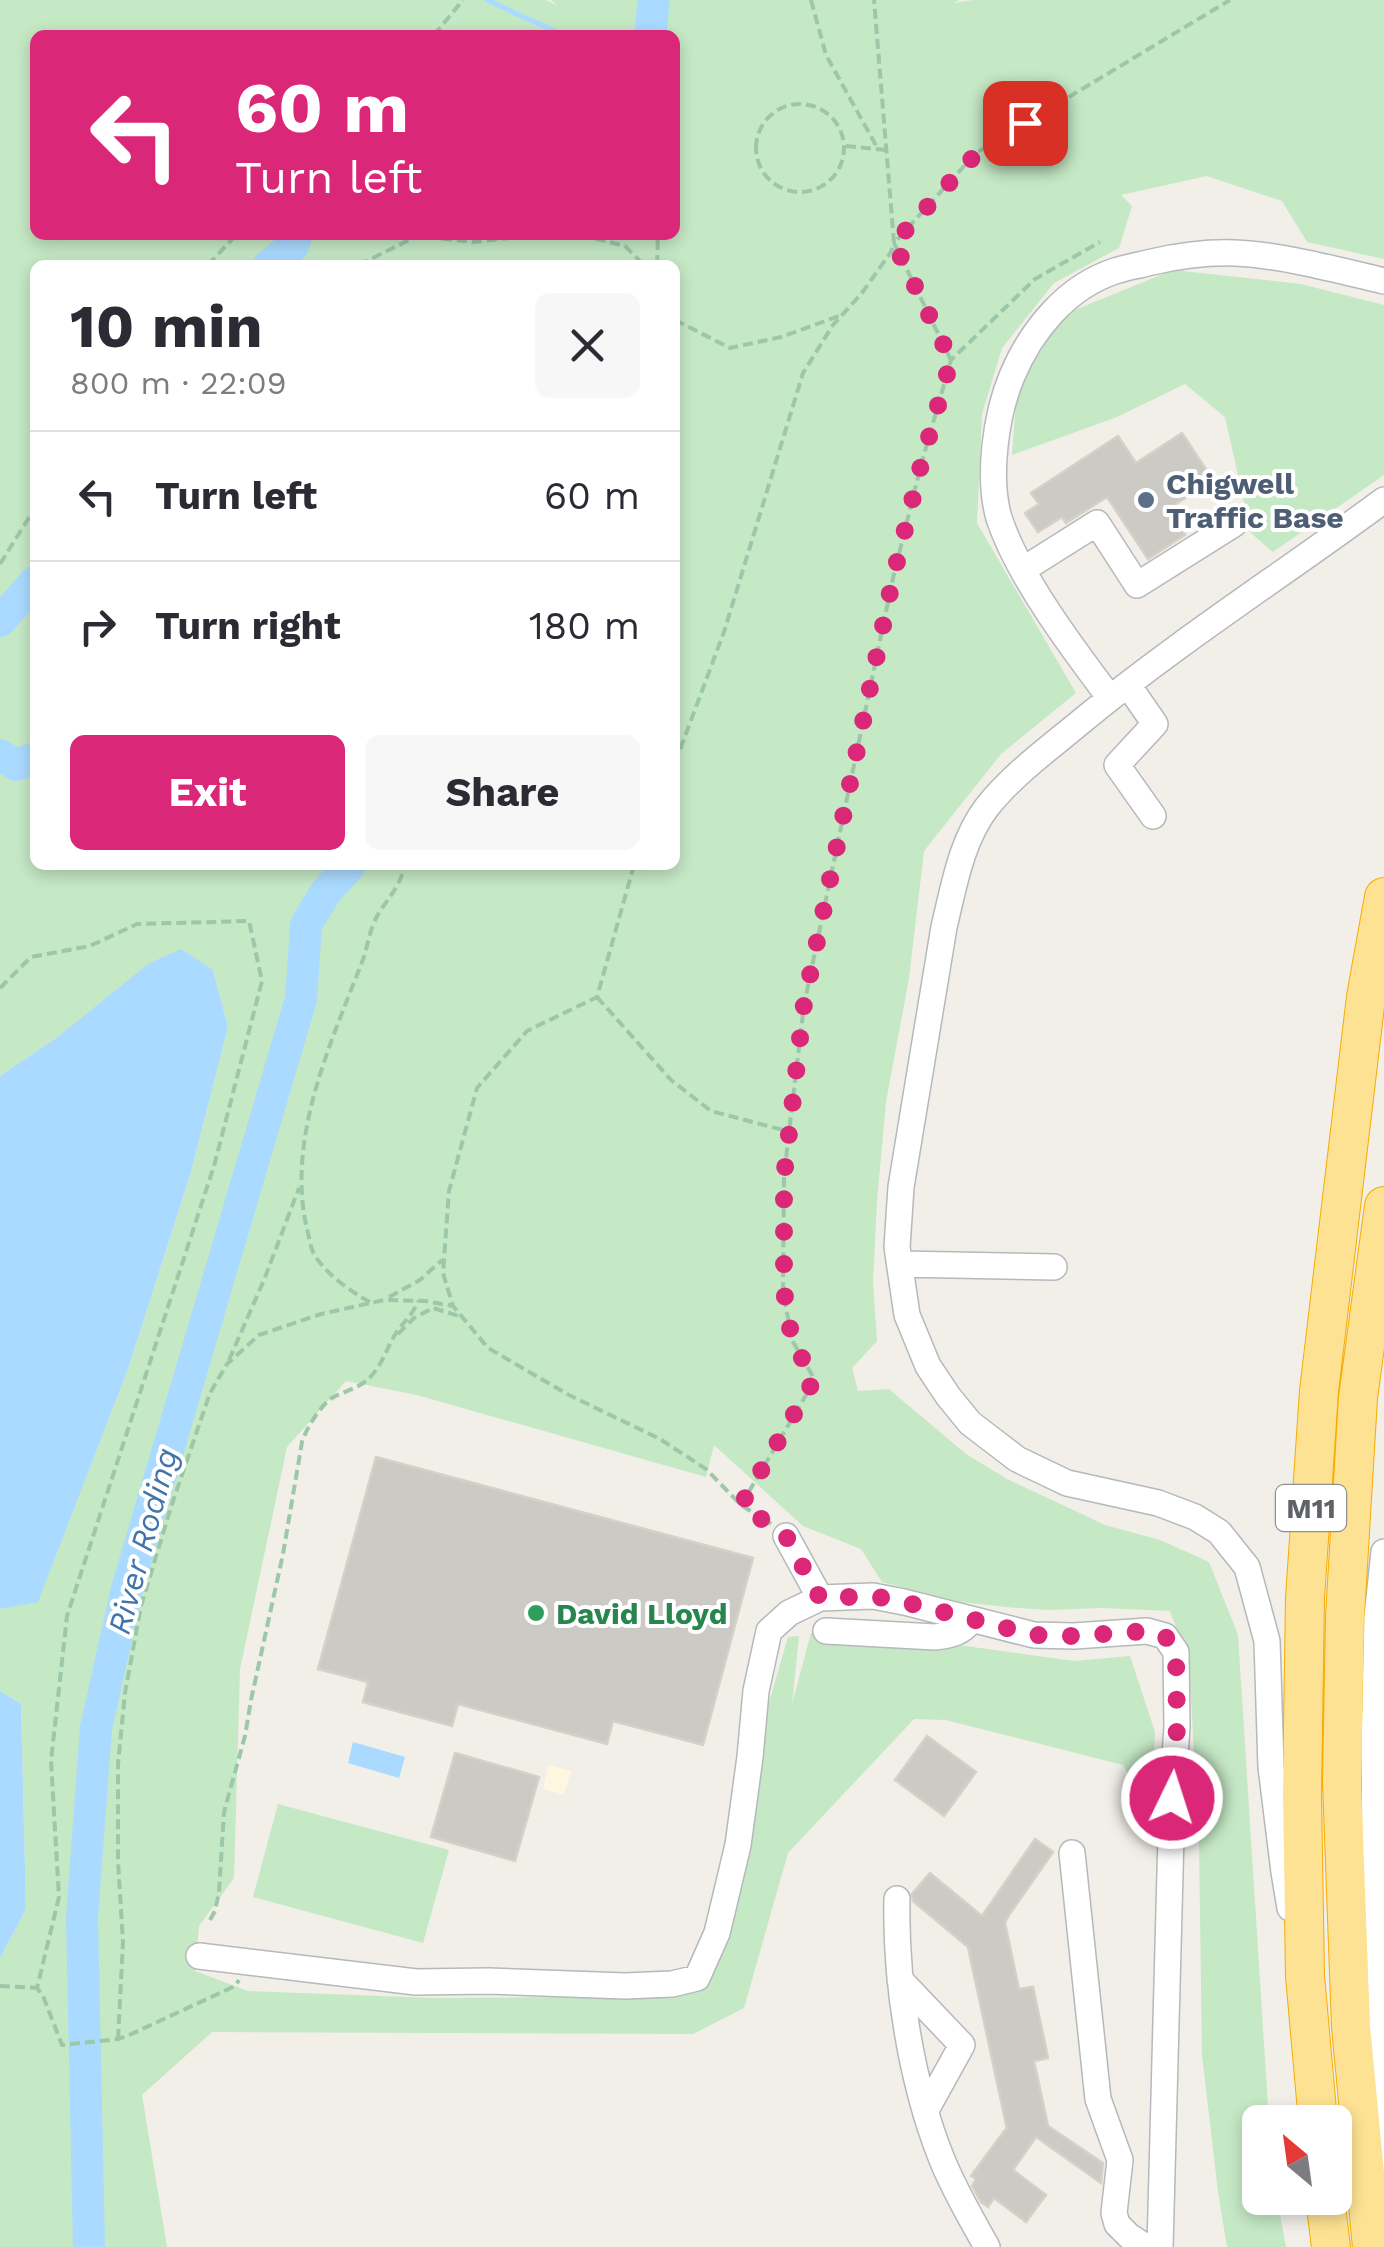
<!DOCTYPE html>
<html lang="en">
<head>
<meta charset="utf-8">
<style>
  body { margin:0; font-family:"Work Sans",sans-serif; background:#f7f7f7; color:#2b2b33; height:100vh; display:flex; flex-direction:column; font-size:38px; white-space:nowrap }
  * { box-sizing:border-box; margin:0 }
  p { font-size:32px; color:#7c7c81 }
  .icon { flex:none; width:55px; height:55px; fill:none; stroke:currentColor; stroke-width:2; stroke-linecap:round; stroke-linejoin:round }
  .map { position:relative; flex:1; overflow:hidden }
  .details { position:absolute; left:30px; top:260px; width:650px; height:610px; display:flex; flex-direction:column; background:#fff; border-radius:15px; box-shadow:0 5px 15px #0003 }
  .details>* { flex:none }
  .banner { position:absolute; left:30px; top:30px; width:650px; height:210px; border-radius:15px; box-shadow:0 5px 15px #0003; background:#db2777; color:#fff; overflow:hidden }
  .needle { width:65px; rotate:331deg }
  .tools { position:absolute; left:1242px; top:2105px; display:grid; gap:20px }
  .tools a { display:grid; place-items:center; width:110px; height:110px; border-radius:15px; background:#fff; box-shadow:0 5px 15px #0003; font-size:50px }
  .pin { position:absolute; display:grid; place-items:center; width:85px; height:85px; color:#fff; margin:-42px; border-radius:20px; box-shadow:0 5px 15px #0006 }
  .me { position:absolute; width:110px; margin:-55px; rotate:4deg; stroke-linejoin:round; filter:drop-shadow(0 0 8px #0008) }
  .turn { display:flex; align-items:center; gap:35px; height:210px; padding:0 40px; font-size:45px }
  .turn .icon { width:130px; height:130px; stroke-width:2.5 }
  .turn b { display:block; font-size:70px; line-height:85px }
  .round { display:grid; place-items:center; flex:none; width:105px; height:105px; border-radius:15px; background:#f7f7f7 }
  .overview { display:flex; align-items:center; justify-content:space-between; height:170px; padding:0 40px }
  h1 { font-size:60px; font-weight:700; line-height:75px }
  .button { display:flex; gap:20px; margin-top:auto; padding:20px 40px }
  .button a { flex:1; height:115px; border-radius:15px; background:#db2777; color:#fff; font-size:40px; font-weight:700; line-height:115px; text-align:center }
  .button a+a { background:#f7f7f7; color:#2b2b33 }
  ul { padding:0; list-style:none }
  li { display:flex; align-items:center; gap:30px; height:130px; padding:0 40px; border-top:2px solid #e1e1e2 }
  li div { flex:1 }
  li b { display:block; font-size:38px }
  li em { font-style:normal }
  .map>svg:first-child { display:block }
  .commercial { fill:#fef7e0 }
  .green { fill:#c5e8c5; fill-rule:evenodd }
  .water { fill:#aadaff }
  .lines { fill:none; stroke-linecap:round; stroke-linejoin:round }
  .stream { stroke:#aadaff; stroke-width:5 }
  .river { stroke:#aadaff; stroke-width:32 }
  .building { fill:#cccac5; stroke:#d6d1c6; stroke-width:2.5 }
  .minor-casing { stroke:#b5b8bc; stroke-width:28 }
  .highway-casing { stroke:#f9ab00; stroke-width:40 }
  .path { stroke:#9cc7a9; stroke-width:4; stroke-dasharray:10 5; stroke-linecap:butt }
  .minor { stroke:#fff; stroke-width:25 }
  .highway { stroke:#fde293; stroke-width:38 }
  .route { stroke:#db2777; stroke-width:18; stroke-dasharray:0 32.4 }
  .service-dot { fill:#5c6f8a; stroke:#fff; stroke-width:4 }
  .leisure-dot { fill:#2e9e5b; stroke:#fff; stroke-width:4 }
  .labels { text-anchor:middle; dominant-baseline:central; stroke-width:8; stroke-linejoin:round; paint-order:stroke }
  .shield { fill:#fff; stroke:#8f9295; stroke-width:2.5 }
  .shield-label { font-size:28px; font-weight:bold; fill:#5f6368 }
  .service-label { font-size:30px; font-weight:bold; fill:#4e5e75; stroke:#fff; text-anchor:start }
  .leisure-label { font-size:30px; font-weight:bold; fill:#27864d; stroke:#fff; text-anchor:start }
  .water-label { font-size:32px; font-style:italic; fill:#4174aa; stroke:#fff }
</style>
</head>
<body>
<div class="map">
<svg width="1384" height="2247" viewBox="0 0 1384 2247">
  <rect width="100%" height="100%" fill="#f1efe8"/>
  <path class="commercial" d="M549 1765 571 1771 564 1795 543 1789Z"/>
  <path class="green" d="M0 0H546L558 6 551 0H959L954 3 973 0H1384V259L1307 242 1282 201 1207 176 1121 195 1132 206 1119 248 1054 283 1002 348 982 414 977 523 1076 693 1001 754 924 851 909 978 886 1102 877 1201 873 1281 877 1341 852 1368 858 1391 889 1389 966 1454 1007 1479 1105 1525 1160 1540 1209 1562 1238 1635 1269 2122H1260V2198H1277L1286 2247H1227L1218 2192 1202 2055 1199 1841 1189 1663 1170 1611 1103 1608 1047 1610 1006 1607 961 1602 882 1582 861 1549 803 1526 714 1445 706 1477 417 1395 346 1381 287 1447 240 1669 234 1878 199 1926 195 1971 248 1991 434 1998 684 1996 788 1637 799 1636 792 1704 811 1633 951 1644 1074 1661 1130 1656 1155 1732 1151 1815 1123 1765 946 1720 914 1719 788 1853 744 2008 693 2034 212 2032 142 2095 167 2247H0V1958L26 1909 21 1704 0 1691V1609L38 1601 128 1369 191 1172 228 1027 213 970 59 1036 0 1076ZM514 29 535 35H675V235H35V35H529ZM35 265H675V865H35Z
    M1173 270 1301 284 1384 305V475L1273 552 1251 533 1225 417 1185 384 1117 417 1012 455 1017 388 1065 314Z
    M278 1804 449 1850 423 1943 253 1897Z"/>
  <path class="water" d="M181 949 213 970 228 1027 191 1172 128 1369 38 1602 0 1609V1076L59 1036 148 964Z
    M0 1691 21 1704 26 1909 0 1958Z
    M353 1742 405 1757 399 1778 348 1763Z"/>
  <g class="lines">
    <path class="stream" d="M487 0 563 35"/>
    <path class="river" d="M650 35 654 0
      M269 265 293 246 296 235
      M0 621 35 582
      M0 755 16 765 35 758
      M89 2247 82 1917 96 1728 127 1589 301 999 306 925 325 893 350 865"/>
  </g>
  <path class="building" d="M1182 433 1213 480 1168 509 1185 535 1148 559 1107 497 1066 523 1062 517 1038 532 1025 513 1039 504 1031 493 1118 436 1136 463Z
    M376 1457 753 1558 703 1745 613 1721 607 1744 458 1704 452 1726 363 1702 368 1682 318 1669Z
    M927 1736 976 1772 944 1816 895 1780Z
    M455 1753 539 1777 515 1861 431 1837Z
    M1035 1839 1053 1852 1009 1915 1005 1923 1006 1928 1019 1989 1033 1987 1048 2058 1034 2061 1048 2126 1103 2163 1101 2183 1036 2137 1013 2170 1046 2195 1026 2222 994 2198 988 2207 981 2202 972 2186 976 2179 971 2176 1005 2130 1007 2129 968 1947 913 1901 912 1894 930 1873 982 1916Z"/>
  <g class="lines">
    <defs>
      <path id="minor" d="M1024 569 1097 523 1137 585 1234 524
        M1128 685 1155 724 1117 765 1153 816
        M1110 698C1073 649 1018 576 999 518 987 477 996 414 1012 376 1031 331 1066 287 1115 271 1127 267 1140 265 1152 262 1178 256 1208 252 1235 253 1282 255 1338 270 1384 281
        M900 1264 1054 1267
        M786 1536 820 1598
        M1384 1552 1377 1617 1374 1751 1377 2061 1384 2174
        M826 1631 935 1637C952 1635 961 1633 972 1620
        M1072 1853 1098 2099 1120 2160 1114 2213 1117 2224 1129 2236 1146 2247
        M897 1899C895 1980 911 2082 941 2157 953 2188 971 2218 987 2247
        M1290 1908 1284 1872 1271 1767 1267 1641 1247 1567 1219 1532 1195 1517 1158 1503 1067 1483 1017 1459 970 1423 948 1396 928 1366 907 1315 897 1247 901 1187 944 927C954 886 961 841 987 807 1013 774 1052 746 1083 720 1179 641 1284 574 1384 500
        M199 1956 416 1982 488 1981 625 1986 672 1984 697 1978 717 1933 738 1845 750 1757 756 1691 769 1631 789 1613 820 1598 873 1596 904 1602 1034 1635 1074 1636 1147 1631 1165 1636 1176 1652 1177 1727 1172 1798 1160 2247
        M900 1980 962 2045 926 2110"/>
      <path id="highway" d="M1318 2122 1305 1976 1302 1794 1305 1598 1319 1391 1366 997 1384 897
        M1325 2198 1331 2247
        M1372 2247 1351 2027 1342 1782 1345 1616 1358 1398 1384 1206"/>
    </defs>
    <use href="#minor" class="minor-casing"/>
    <use href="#highway" class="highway-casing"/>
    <path class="path" d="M811 0 826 55 878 149
      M434 35 463 0
      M756 148a44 44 0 1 1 88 0a44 44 0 1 1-88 0Z
      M846 146 886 150
      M581 235 625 246 644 265
      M208 265 236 235
      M359 265 417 236 474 242 535 235
      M657 265 658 235
      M675 320 730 348 781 337 839 316
      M951 360 894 243 976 153 1230 0
      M0 564 35 508
      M675 763 724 632 803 373 833 325 862 293 891 252 894 243 874 0
      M634 865 597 997 527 1031 477 1088 449 1191 443 1273 453 1306 488 1348 569 1395 660 1439 706 1469 741 1505 771 1524
      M0 988 31 957 90 946 137 924 249 921 262 981 214 1166 67 1616 51 1761 59 1897 37 1988 43 1996 62 2045 118 2039 127 2036 235 1986 239 1980
      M597 997 671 1080 711 1111 787 1131
      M389 1297 420 1280 442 1260
      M370 1302C351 1292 323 1272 313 1252 310 1246 309 1236 307 1229 286 1139 330 1045 362 962 367 950 368 937 373 925 382 902 398 894 405 865
      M398 1334 414 1318 433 1308 462 1317
      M229 1360 264 1280 299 1188
      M741 1505 815 1380 792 1340 783 1291 784 1177 789 1132 804 1005 893 578 921 465 951 360 1035 279 1100 242
      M210 1920 215 1911 219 1892 224 1812 245 1736 251 1700 283 1554 302 1442C306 1429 320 1406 332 1398 344 1391 357 1389 367 1380 382 1367 386 1349 396 1333 404 1321 413 1315 418 1301
      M0 1986 37 1988
      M118 2039 123 1942 118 1861V1764L125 1693 141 1606 171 1507 210 1393 227 1364 259 1335 321 1314 384 1300 425 1301 453 1306"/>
    <use href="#minor" class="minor"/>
    <use href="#highway" class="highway"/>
  </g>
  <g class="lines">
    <path class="route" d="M1025 123 976 154 894 243 951 360 921 465 893 578 804 1004 784 1177V1291L792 1340 814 1380 741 1505 786 1536 820 1598 873 1596 904 1602 1034 1635 1074 1636 1147 1631 1165 1636 1176 1652 1177 1727 1172 1798"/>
  </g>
  <circle class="service-dot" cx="1146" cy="500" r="10"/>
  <circle class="leisure-dot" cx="536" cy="1613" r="10"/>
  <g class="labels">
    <rect class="shield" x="1276" y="1485" width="70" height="46" rx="8"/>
    <g class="shield-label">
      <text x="1311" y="1508">M11</text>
    </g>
    <g class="service-label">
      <text x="1166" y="483">Chigwell<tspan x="1166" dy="34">Traffic Base</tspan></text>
    </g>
    <g class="leisure-label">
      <text x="556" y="1613">David Lloyd</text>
    </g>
    <g class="water-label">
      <text transform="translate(143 1541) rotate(-75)">River Roding</text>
    </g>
  </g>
</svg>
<div class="tools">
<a><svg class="needle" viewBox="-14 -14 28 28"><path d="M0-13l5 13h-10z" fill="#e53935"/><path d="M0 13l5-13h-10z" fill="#7c7c81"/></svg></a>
</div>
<div class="pin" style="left:1025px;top:123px;background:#d93025"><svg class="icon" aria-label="arrive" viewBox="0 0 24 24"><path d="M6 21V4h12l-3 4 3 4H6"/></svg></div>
<svg class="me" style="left:1172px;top:1798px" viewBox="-20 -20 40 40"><circle r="17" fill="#db2777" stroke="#fff" stroke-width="3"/><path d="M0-11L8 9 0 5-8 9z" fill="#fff"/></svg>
<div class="banner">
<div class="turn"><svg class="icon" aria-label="left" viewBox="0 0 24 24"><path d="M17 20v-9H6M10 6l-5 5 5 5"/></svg><div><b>60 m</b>Turn left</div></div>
</div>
<section class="details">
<div class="overview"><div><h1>10 min</h1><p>800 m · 22:09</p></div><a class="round"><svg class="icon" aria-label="close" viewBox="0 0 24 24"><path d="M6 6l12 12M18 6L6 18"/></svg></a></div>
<ul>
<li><svg class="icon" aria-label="left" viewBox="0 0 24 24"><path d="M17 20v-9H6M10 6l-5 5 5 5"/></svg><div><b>Turn left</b></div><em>60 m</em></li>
<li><svg class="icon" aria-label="right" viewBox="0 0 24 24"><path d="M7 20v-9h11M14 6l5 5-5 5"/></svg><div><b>Turn right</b></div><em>180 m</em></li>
</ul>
<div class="button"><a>Exit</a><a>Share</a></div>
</section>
</div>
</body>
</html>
